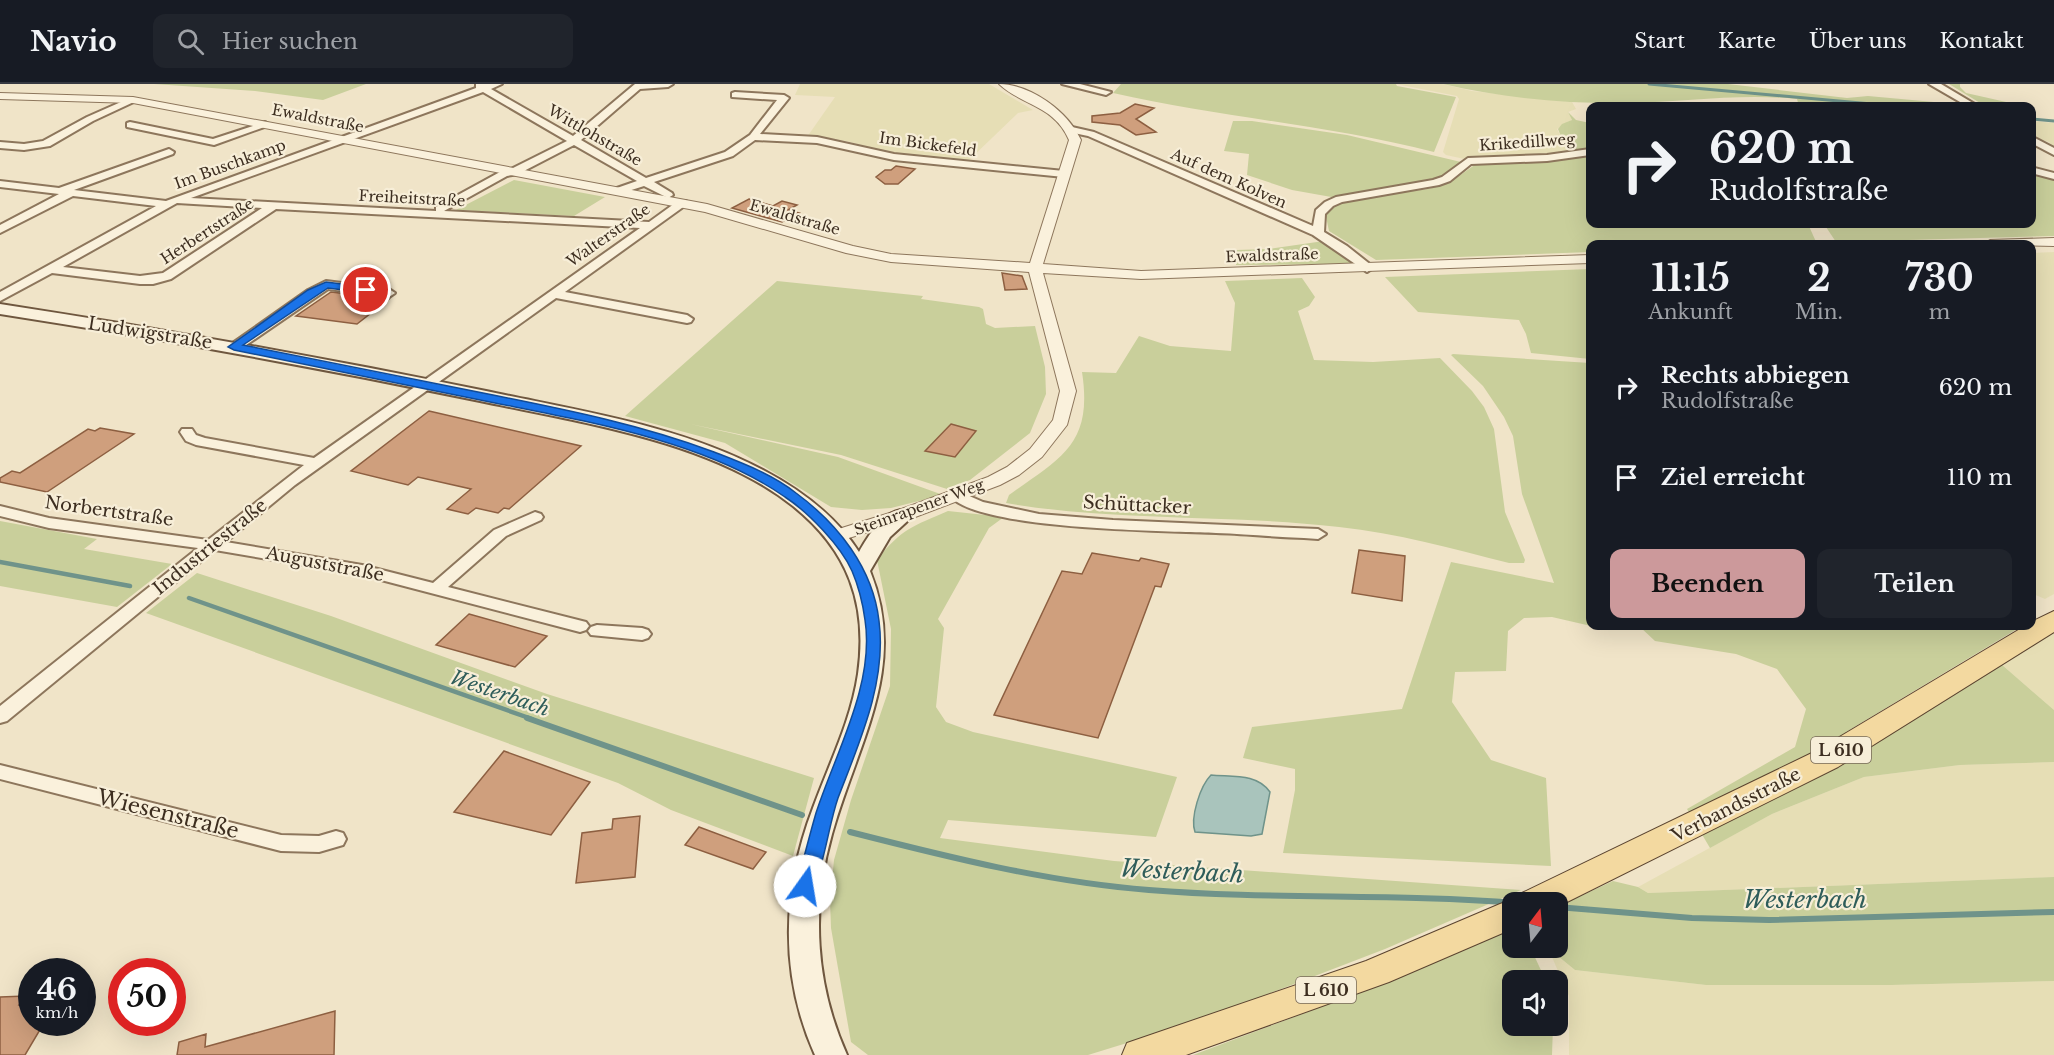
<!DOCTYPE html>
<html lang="de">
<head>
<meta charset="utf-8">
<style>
  body { margin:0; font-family:"Libre Baskerville",serif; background:#20242c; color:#f1f3f6; height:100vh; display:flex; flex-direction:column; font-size:22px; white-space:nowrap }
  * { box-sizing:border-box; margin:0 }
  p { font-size:20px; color:#9ea1a6 }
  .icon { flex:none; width:33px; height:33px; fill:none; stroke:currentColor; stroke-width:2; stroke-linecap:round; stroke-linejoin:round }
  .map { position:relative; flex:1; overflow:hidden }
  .side { position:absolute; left:1586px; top:156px; width:450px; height:390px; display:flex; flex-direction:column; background:#171b24; border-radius:12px; box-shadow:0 6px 24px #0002 }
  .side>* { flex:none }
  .guide { position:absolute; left:1586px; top:18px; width:450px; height:126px; border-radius:12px; box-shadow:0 6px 24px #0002; background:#171b24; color:#f1f3f6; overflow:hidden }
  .needle { width:39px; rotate:16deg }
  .controls { position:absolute; left:1502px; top:808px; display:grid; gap:12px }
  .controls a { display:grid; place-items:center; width:66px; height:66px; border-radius:12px; background:#171b24; box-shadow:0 6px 24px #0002; font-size:30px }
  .speed { position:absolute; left:18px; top:874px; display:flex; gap:12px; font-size:30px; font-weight:700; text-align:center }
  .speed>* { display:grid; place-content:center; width:78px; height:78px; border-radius:50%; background:#171b24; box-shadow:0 6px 24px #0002; line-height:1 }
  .speed small { font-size:15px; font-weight:400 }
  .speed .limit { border:9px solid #d22; background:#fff; color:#111 }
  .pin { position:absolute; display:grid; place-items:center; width:51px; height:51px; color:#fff; margin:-26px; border:3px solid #fff; border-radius:50%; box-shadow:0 2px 6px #0007 }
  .me { position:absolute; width:66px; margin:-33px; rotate:13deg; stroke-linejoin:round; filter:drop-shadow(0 0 4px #0008) }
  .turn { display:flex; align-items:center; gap:21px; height:126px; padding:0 24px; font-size:27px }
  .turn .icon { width:78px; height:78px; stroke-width:2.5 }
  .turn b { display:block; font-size:42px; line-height:51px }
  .eta { display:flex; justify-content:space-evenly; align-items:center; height:102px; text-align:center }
  .eta b { font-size:36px; font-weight:800; line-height:42px }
  .action { display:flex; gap:12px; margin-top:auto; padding:12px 24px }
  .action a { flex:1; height:69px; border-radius:12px; background:#cc999b; color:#111; font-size:24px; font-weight:800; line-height:69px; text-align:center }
  .action a+a { background:#20242c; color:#f1f3f6 }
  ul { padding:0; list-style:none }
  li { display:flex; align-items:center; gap:18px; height:90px; padding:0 24px }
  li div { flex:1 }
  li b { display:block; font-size:22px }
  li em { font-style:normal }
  header { display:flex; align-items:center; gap:36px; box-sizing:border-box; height:84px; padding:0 30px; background:#171b24; border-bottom:2px solid #363941 }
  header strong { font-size:28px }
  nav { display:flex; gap:33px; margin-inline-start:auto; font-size:21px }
  .search { width:420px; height:54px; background:#20242c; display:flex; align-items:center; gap:15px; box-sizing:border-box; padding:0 21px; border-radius:12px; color:#9ea1a6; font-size:22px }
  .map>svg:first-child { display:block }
  .farmland { fill:#e6deb5 }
  .green { fill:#c9cf9b }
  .water { fill:#a9c4bc; stroke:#6f938a; stroke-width:1.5 }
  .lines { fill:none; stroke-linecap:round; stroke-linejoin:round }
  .stream-far2 { stroke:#6f938a; stroke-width:3 }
  .stream-far1 { stroke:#6f938a; stroke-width:4.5 }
  .stream { stroke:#6f938a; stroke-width:6 }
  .building { fill:#cf9f7d; stroke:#8d5f41; stroke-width:1.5 }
  .minor-casing { stroke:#8d765c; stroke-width:4 }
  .tertiary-casing { stroke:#8d765c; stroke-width:2 }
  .secondary-casing { stroke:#6f573f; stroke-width:4 }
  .primary-casing { stroke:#5b4430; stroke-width:2 }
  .minor { fill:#faf1dc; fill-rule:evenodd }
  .tertiary { fill:#faf1dc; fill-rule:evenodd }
  .secondary { fill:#faf1dc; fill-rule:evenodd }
  .primary { fill:#f3d9a0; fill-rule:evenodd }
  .route { fill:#1a73e8; stroke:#114b97; stroke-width:1.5 }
  .labels { text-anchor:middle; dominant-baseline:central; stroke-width:4.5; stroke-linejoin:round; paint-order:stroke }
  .far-street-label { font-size:15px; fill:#3d2e20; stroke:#f7eed8 }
  .shield { fill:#f7eed8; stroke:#756857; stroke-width:1.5 }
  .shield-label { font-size:16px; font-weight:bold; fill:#3d2e20 }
  .street-label { font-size:18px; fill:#3d2e20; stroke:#f7eed8 }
  .water-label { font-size:20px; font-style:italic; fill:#2f5d5a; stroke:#f7eed8 }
  .near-street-label { font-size:21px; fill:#3d2e20; stroke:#f7eed8 }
  .near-water-label { font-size:24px; font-style:italic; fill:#2f5d5a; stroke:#f7eed8 }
</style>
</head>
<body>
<header>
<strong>Navio</strong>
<div class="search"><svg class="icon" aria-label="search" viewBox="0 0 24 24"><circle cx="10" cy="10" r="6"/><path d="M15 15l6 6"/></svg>Hier suchen</div>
<nav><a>Start</a><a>Karte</a><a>Über uns</a><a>Kontakt</a></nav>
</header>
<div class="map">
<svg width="2054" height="971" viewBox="0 0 2054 971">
  <rect width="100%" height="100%" fill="#f0e4c8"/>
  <path class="farmland" d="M800 0H989L1033 26 1018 29 967 78 896 70 846 57 807 53 835 13 795 11Z
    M1396 0H1442L1472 7 1572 18 1576 25 1568 28 1572 36 1557 45 1562 55 1578 68 1469 76 1446 71 1443 68 1459 15 1457 12Z
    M2031 37 2054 39V64L2049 58 2039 55 2031 46Z
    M2054 168V510L2045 515 2031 509V169Z
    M2054 546V626L2001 580Z
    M2054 678V793L1648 809 1638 803 1772 730 1864 693 1960 681Z
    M1548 864 1575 886 1706 901H1891L2054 897V971H1569V912Z"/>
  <path class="green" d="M154 0H366L323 16 255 7Z
    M1121 0H1396L1397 2 1456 13 1434 68C1328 41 1219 33 1113 9Z
    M1443 0H1728L1847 14 1868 12 1956 20 1959 22H1799L1797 15C1740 9 1685 18 1629 19 1567 20 1503 14 1443 0Z
    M1949 0H1960V3L1966 9 2024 22H1985Z
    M1568 28 1576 36 1590 39V67L1578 68 1562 55 1558 45 1562 40 1572 36Z
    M1233 37H1252L1347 51 1461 78 1441 95 1337 114 1292 106 1247 91 1249 70 1224 67Z
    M1590 71V140H1808L1817 160H1590V168L1376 176 1329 147 1325 128 1341 116 1428 105 1449 99 1476 80Z
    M2031 89 2054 95V152L1836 158 1824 140H2031Z
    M514 96 605 113 574 132 456 126Z
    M1324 157 1352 180 1236 181V166L1269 165Z
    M1590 185V275L1531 269 1526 250 1519 236 1418 228 1385 193Z
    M1302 194 1315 213 1309 222 1298 227 1314 276 1373 278 1440 274 1472 307 1484 323 1494 345 1505 428 1525 476 1524 479H1509C1453 465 1397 449 1339 443 1228 430 1116 438 1006 419L1009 411C1062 373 1093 360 1082 288L1116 289 1139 252 1170 262 1231 267 1235 219 1225 197Z
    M777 197 923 212 921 215 979 223 983 225 986 240 995 244 1035 242 1045 283 1046 310 1030 349 970 396 947 405 841 371 690 340 838 373 943 411 891 424 862 426 831 423 725 359 625 332Z
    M1453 270 1590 279V542H1592H1591L1552 533 1524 534 1508 547 1506 587 1455 588 1452 618 1491 676 1546 694 1551 782 1283 769 1295 706V685L1243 674 1252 643 1402 625 1451 478 1554 499 1522 410 1513 352 1504 333 1483 302 1451 271Z
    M948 427 1004 433 989 444 938 535 944 544 936 623 946 638 973 648 1177 693 1156 753 948 736 940 754 1114 777 1521 806 1385 865 1195 938 1088 971H868L851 958 831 844 830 816 834 776 851 716 890 602 891 545 877 476C901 445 913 442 948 427Z
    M0 437 97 455 84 465 172 480 117 523 0 502Z
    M197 489 331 532 547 610 814 694 793 772 671 726 618 699 146 529Z
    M1639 542H2022L1846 648 1866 661 2001 580 2054 626V678L1960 681 1864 693 1772 730 1710 764 1687 725 1795 663 1806 625 1777 585 1736 570 1655 557Z
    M2054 793V897L1891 901H1706L1575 886 1548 864H1557V823L1613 797 1638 803 1648 809Z
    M1505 845 1512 851V864H1528L1532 867 1546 897H1512V942H1553L1552 971H1193L1363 907Z"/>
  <path class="water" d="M1211 691C1232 693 1257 689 1270 708L1262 750 1251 752 1195 748C1190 734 1200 702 1211 691Z"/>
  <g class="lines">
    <path class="stream-far2" d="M1649 0 1894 22
      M2031 35 2054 37"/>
    <path class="stream-far1" d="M0 478 130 502
      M189 514 532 635"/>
    <path class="stream" d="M527 634 802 731
      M850 748C948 773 1047 798 1149 806 1271 816 1394 809 1517 819
      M1557 823 1692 834 1769 836 2054 828"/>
  </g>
  <path class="building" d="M1135 20 1154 24 1136 35 1156 48 1136 51 1120 41 1092 38V32L1120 29Z
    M896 82 915 85 898 100H885L876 93 885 86H891Z
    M749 115 773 122 782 117 797 121 788 126 799 129 782 138 732 124Z
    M1002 189 1022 192 1027 205 1005 206Z
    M331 208 389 215 357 240 296 232Z
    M429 327 581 362 509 425 504 424 498 429 476 424 468 430 447 425 471 405 418 393 408 401 351 387Z
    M951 340 976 347 955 373 925 367Z
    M100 344 134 350 47 408 0 398V394L12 387 20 389 88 345 95 347Z
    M1359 466 1405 472 1402 517 1352 509Z
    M1092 469 1139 477 1141 474 1169 480 1161 503 1155 502 1098 654 994 631 1062 487 1082 490Z
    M469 530 547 552 515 583 436 561Z
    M504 667 590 698 551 751 454 728Z
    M640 732 635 793 576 799 582 749 612 745 613 735Z
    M699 743 766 768 753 785 685 761Z
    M25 912 19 921H32V939H44L25 971H0V913Z
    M335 927 334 971H177L179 958 206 950 205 963Z"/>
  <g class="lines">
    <defs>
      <path id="minor" d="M476 0H502L491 5 573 52 635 0H673L668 3 640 5 581 56 646 94 725 68 750 51 777 16 732 13V9L735 8 784 11 789 14 760 50 817 53 894 70 1064 87 1069 90 1064 93 894 76 817 59 755 56 733 72 654 98 672 109 673 111 668 114 644 102 622 109H614V105L637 97 574 61 518 90 507 92 444 127 649 138 678 117H686V121L565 208 687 231 693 235 691 238 687 239 556 214 295 401 226 458 362 481 433 499 494 446 535 428 541 430 543 433 541 436 506 452 448 503 586 538 589 542 586 546 580 548 362 491 215 466 7 637 0 639V622L198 464 49 444 0 432V422L49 434 208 456 304 381 196 361 186 357 180 348 182 345H192L196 351 205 354 314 374 640 144 276 125 171 195 153 200H140L52 189 0 217V208L156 122 73 112 0 149V141L59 110 0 103V97L59 104 169 65 174 68 173 70 74 106 166 117 476 4ZM483 8 567 57 511 85 500 88 436 123V127L191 114ZM177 119 262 124 163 189 140 192 63 183Z
        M1062 0H1080L1111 8 1106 11Z
        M1929 0H1941L1978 22H1967Z
        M130 14 138 16 93 37 50 62 24 66 0 64V58L24 60 43 57 87 33Z
        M130 38 213 55 265 38 270 41 214 61 127 43V39Z
        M1072 43 1094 48 1313 142 1316 126 1325 118 1336 113 1433 96 1442 93 1468 74 1547 71 1590 65V71L1547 77 1471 80 1450 97 1439 101 1342 118 1333 122 1325 130 1324 148 1347 162 1371 181 1373 184 1367 188 1313 151 1088 52 1069 48 1067 46Z
        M2031 52 2054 64V71L2031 59Z
        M2031 83 2054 89V95L2031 89Z
        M326 197 389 205 395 209 389 213 328 205 239 266H229L227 263 308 206Z
        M958 407 983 418 1039 430 1113 436 1318 445 1326 450 1318 455 1304 454C1275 453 1245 450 1216 449 1168 447 978 446 950 412L953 409Z
        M597 541 642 544 648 546 651 550 648 554 642 556 591 551 588 547 591 543Z
        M0 681 281 751 319 752 336 747 343 749 346 755 343 761 319 768 281 767 0 695Z"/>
      <path id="tertiary" d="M999 0C1030 0 1068 27 1081 56L1043 180 1141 187 1590 171V179L1141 195 1043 189 1076 307 1067 341 1042 373 1019 391 1000 401 910 435 836 458 829 456 827 452 829 448 896 427 988 393 1007 383 1030 365 1053 336 1060 307 1029 188 891 178 846 169 705 128 133 19 0 15V9L133 13 707 120 853 162 891 170 1030 179 1069 56C1054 21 1022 22 999 0Z
        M2054 154V162L1983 160 1990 156Z"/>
      <path id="secondary" d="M0 220C163 245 325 274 486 307 579 327 678 341 763 386 801 406 835 431 859 468 869 450 887 421 911 426L914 431 890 453 870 487C909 583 857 660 832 750 811 824 815 900 847 971H815C779 891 782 805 813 724 829 680 851 637 858 590 868 520 848 466 793 422 712 357 579 338 480 317 321 284 161 255 0 230Z"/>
      <path id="primary" d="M2054 527V548L1838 683 1557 823V819H1512V845L1389 898 1186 971H1122L1127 959 1366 877 1500 820 1512 816 1518 818 1522 809 1816 667 2025 542H2031V538Z"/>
    </defs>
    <use href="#minor" class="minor-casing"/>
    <use href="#tertiary" class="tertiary-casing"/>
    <use href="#secondary" class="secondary-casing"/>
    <use href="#primary" class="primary-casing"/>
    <use href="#minor" class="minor"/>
    <use href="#tertiary" class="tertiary"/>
    <use href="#secondary" class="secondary"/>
    <use href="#primary" class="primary"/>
  </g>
  <path class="route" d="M326 198 366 203 371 206 366 209 328 204 243 261C326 278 409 295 493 311 568 326 642 341 714 368 742 379 772 390 796 409 838 440 873 484 879 537 887 598 859 659 838 714 828 743 825 780 811 807L805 809 799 807 796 802C803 778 809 753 816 729 835 670 875 600 865 536 863 521 858 501 852 487 841 462 808 428 785 413 705 357 585 337 490 318 405 301 319 283 234 266L228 263 308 206Z"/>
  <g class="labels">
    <g class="far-street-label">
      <text transform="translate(318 34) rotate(11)">Ewaldstraße</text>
      <text transform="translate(595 51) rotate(30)">Wittlohstraße</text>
      <text transform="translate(1527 58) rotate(-4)">Krikedillweg</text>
      <text transform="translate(928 60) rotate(8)">Im Bickefeld</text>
      <text transform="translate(230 80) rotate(-20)">Im Buschkamp</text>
      <text transform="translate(1229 94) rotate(24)">Auf dem Kolven</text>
      <text transform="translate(412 114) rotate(3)">Freiheitstraße</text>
      <text transform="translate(795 133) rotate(16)">Ewaldstraße</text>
      <text transform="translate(207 147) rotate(-33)">Herbertstraße</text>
      <text transform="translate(608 151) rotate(-35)">Walterstraße</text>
      <text transform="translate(1272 171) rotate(-2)">Ewaldstraße</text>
      <text transform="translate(919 423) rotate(-20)">Steinrapener Weg</text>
    </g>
    <g class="shield">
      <rect x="1811" y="653" width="60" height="26" rx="4.5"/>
      <rect x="1296" y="893" width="60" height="26" rx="4.5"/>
    </g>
    <g class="shield-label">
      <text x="1841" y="666">L 610</text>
      <text x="1326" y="906">L 610</text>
    </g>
    <g class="street-label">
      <text transform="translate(150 249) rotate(9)">Ludwigstraße</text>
      <text transform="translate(1137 421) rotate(3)">Schüttacker</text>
      <text transform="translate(109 427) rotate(8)">Norbertstraße</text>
      <text transform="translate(210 463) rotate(-39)">Industriestraße</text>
      <text transform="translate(325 480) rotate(11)">Auguststraße</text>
      <text transform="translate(1736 721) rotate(-27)">Verbandsstraße</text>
    </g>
    <g class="water-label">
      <text transform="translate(500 609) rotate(19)">Westerbach</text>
    </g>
    <g class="near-street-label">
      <text transform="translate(168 730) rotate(14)">Wiesenstraße</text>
    </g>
    <g class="near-water-label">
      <text transform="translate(1182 787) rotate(3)">Westerbach</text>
      <text x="1805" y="815">Westerbach</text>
    </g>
  </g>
</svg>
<div class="controls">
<a><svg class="needle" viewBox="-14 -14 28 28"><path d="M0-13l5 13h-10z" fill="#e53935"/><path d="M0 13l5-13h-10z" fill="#9ea1a6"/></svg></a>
<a><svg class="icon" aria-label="sound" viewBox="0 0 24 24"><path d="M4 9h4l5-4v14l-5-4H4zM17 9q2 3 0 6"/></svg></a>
</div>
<div class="speed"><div>46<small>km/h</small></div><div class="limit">50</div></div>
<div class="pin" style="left:366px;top:206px;background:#d93025"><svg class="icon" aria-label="arrive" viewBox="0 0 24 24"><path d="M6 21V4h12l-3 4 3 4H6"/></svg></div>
<svg class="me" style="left:805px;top:802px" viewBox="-20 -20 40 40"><circle r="19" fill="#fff"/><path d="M0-13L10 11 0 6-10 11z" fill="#1a73e8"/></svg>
<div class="guide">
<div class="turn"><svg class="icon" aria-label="right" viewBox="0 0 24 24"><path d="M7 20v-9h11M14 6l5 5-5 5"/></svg><div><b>620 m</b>Rudolfstraße</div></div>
</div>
<section class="side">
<div class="eta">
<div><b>11:15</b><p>Ankunft</p></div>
<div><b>2</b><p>Min.</p></div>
<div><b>730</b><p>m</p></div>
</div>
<ul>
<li><svg class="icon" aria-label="right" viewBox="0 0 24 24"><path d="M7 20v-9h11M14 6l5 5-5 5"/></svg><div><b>Rechts abbiegen</b><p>Rudolfstraße</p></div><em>620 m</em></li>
<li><svg class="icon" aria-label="arrive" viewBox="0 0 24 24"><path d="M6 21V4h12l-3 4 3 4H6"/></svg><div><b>Ziel erreicht</b></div><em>110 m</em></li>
</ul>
<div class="action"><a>Beenden</a><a>Teilen</a></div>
</section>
</div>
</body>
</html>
